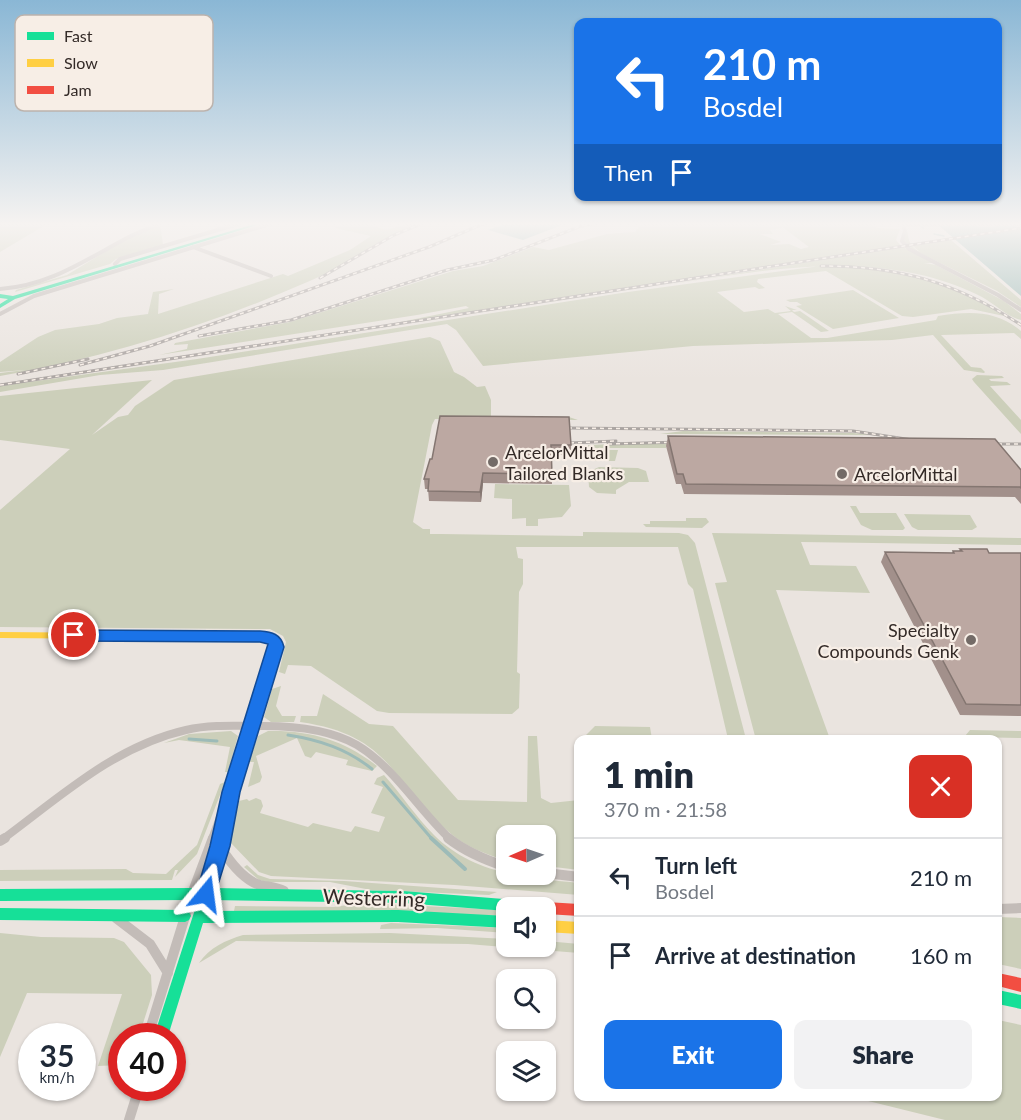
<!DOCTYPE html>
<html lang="en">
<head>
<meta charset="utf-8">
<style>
  body { margin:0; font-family:Lato,sans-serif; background:#f2f2f3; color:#1f2937; height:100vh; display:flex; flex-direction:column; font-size:22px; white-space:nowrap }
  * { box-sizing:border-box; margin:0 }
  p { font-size:20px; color:#747a83 }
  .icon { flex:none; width:33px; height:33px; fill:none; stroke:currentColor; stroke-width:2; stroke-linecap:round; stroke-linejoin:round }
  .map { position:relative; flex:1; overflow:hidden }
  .sheet { position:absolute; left:574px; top:735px; width:428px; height:366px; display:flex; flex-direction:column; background:#fff; border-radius:12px; box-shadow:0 2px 4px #0004 }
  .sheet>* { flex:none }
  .hud { position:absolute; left:574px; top:18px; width:428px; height:183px; border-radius:12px; box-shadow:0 2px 4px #0004; background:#1a73e8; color:#fff; overflow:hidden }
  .needle { width:39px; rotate:268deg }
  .tools { position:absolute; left:496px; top:825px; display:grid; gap:12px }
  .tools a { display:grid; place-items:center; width:60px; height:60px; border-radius:12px; background:#fff; box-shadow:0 2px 4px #0004; font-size:30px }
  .speed { position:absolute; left:18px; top:1023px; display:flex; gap:12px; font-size:30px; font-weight:700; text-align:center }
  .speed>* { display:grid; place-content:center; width:78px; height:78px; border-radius:50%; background:#fff; box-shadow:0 2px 4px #0004; line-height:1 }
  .speed small { font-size:15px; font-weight:400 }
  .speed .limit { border:9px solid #d22; background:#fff; color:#111 }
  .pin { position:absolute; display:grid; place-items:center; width:51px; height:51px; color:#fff; margin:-26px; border:3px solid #fff; border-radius:50%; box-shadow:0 2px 6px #0007 }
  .me { position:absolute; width:66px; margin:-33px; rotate:16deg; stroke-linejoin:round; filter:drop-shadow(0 0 4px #0008) }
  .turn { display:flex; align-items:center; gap:21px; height:126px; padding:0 30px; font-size:27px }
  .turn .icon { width:78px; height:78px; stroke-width:2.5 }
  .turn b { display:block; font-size:42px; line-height:51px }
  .then { display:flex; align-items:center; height:57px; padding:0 30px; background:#0003; gap:12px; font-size:22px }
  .round { display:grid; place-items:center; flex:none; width:63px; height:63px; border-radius:12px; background:#f2f2f3 }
  .summary { display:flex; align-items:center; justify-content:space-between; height:102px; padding:0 30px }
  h1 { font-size:36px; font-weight:800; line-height:45px }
  .button { display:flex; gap:12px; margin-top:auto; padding:12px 30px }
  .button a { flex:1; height:69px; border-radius:12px; background:#1a73e8; color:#fff; font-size:24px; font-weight:800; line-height:69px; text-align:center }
  .button a+a { background:#f2f2f3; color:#1f2937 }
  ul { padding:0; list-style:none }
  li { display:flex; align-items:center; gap:18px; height:78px; padding:0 30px; border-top:2px solid #e0e1e3 }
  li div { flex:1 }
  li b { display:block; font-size:22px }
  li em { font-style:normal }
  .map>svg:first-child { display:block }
  .green { fill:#cccfba }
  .water { fill:#9dbbb8 }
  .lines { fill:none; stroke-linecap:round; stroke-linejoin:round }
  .stream-far2 { stroke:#9dbbb8; stroke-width:1.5 }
  .stream-far1 { stroke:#9dbbb8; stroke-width:3 }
  .stream { stroke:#9dbbb8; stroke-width:4 }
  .street-far2 { stroke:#c3bcb8; stroke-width:4 }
  .street-far1 { stroke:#c3bcb8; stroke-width:8 }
  .street { stroke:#c3bcb8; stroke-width:10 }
  .fast { fill:#16e098; fill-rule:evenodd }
  .slow { fill:#ffcf43; fill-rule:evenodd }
  .jam { fill:#f24e42; fill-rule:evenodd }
  .rail-casing { stroke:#aba5a2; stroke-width:3 }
  .rail { stroke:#f7eee6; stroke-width:1.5; stroke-dasharray:4; stroke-linecap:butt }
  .wall { fill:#a2908b }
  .shaded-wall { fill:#847671 }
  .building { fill:#bca8a2; stroke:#847671; stroke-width:1.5 }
  .route { fill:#1a73e8; stroke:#114b97; stroke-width:1.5 }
  .poi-dot { fill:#736b67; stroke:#f7eee6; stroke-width:2 }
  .labels { text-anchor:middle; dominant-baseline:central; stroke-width:4.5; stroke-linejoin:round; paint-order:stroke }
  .poi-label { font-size:18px; fill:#332a27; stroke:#f7eee6; text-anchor:start }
  .near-street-label { font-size:21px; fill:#332a27; stroke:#f7eee6 }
  .key { fill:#f7eee6; stroke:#bcb3ad; stroke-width:1.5 }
  .key-label { font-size:16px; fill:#332a27 }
</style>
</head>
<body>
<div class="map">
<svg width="1021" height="1120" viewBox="0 0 1021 1120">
  <rect width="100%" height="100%" fill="#eae4df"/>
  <path class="green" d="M0 223H87L47 224 0 252Z
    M348 223H365L386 230 411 223H420C381 236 350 264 312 280 212 324 107 358 0 376V373L25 370 0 372V362L38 337 55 330 99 324 117 318 148 314 153 292 174 289 159 294 158 314 283 274 288 276 350 250 371 236 335 228Z
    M642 223H774L782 228 770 230 773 234H760L781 242 770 245 789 244 801 249 809 247 777 223H871L877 228 900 229 896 240 901 246 381 326 469 308 466 306 417 315 159 355 187 349 188 344 174 345 175 343 290 322 453 271 483 266 533 247 549 250 607 234 635 232Z
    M160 224 163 245 116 259 110 264 15 292 16 290 67 275 121 242Z
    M907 230C909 241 909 246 920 252L913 246 951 240 1021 300V307L997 291 912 249 904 241Z
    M903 247 933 263H924L936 265 1004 301 1021 314V320C1007 317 995 304 982 297 965 288 945 281 926 276 836 254 748 273 658 286Z
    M820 266C885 265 951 278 1004 316L971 309 913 317 902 316 826 271 758 279 757 282 765 288 759 289 755 287 717 292 744 312 768 309 775 313 791 311 785 306 797 310H792L794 312 800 311 829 331 821 332 792 312 778 314 811 338H827L936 320 938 316C970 311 996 310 1021 331V339L1014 333 941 335 971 367 981 368 985 372 984 373 964 370 933 335 892 340 693 346 483 366 456 330 447 324 163 370 100 375 0 392V386L197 359 628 292Z
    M853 290 899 318 833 329 796 306 802 305 797 302H790L786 300Z
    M430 337 440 341 454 372 464 377 477 387 485 386 491 400V416L569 417 578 420 435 419 432 425 413 522 423 529H430V534H441L583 536V532L679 533 688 535 695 543 746 739H728L693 589 688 584 678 547H516L518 558 523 559V584L519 592 517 672 520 674 519 708 512 714 389 713 377 711 311 666 288 665 285 674 279 672 286 642 283 636 270 629 0 627V510L70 449 0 440V396L152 380 92 435 118 417 128 415 135 406 174 380Z
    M977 375 1002 376 1004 378 989 379 991 381 1007 382 1011 385 990 386 1021 420V434L974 382 972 379Z
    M683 431 853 433 874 435 660 434Z
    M642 443 883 445 885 447 666 445V448H600L601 450H618L615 461H593L586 456 585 447 588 445Z
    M599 467 638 468 646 471 649 482H629L616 490V494L597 493 589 487 588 472Z
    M495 484 569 485 571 506 562 517 538 519V526H526V518L512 519V499L494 498Z
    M850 506H856L860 513H896L905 528 903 530H872L861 525Z
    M904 514 970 515 977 527 972 530H918L912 527Z
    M686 518H706L709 522 702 528 646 527 643 524H650V521H686Z
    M712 533 1021 538V545L801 542 810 565 856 566 870 593 776 590 830 739 756 740 715 583 727 582Z
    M281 686 276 706 282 716H296L294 722H271L264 717 272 689Z
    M323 694 369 724 393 726 458 800 527 802 528 736H537L541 798 551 803 579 800V870L546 866V836H507V861C486 854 466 847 450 833 390 781 392 735 300 722L301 716H317Z
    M595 726 650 727 652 739H582Z
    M970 730 1021 731V738L973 737 974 739H967L965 736Z
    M231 731 238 736 228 772H225L230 747 179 740 164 743 189 734Z
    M268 731C310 730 344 740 377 766L372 771 346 765 348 760 316 752 311 758 305 756 297 738 256 756 262 777 260 782 248 787 254 762H249L258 736Z
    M384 775C401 794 416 817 434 835 473 874 527 878 579 883V895L454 885 271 876 259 872 230 842 239 801 247 799 249 801 256 798 261 800 263 806 260 813 308 827 313 823 351 832 355 826 379 832 385 817 371 813 383 787 374 784 377 778Z
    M225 782 197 854 175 877 178 870H175L172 880 0 881V870L126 869 133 873 166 874 197 845 220 784Z
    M247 865 258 875 270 879 344 881 497 892 489 895 371 890 330 882H267L259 880 244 867Z
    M361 903 507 910V916L234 911 235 906 334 907Z
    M998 917 1021 918V969L998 964Z
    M391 923 507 928V933L437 928 380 929 381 925Z
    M0 933 41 937 114 938 124 942 151 975 152 995 139 1036H122L121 1065 98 1066 122 994 27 993 0 1057Z
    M390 933 507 939V946H546V941L579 944V953L468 944 236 941 199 963C209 948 226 940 243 935Z
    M998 1020 1021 1025V1120H945L852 1097 998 1096Z"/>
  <path class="water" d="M507 223H567L523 240 488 230Z
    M936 223C948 223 957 228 969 223 980 230 1000 226 1011 223L1021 229V296Z"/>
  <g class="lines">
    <path class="stream-far2" d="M921 226 923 228
      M934 234 944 236"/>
    <path class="stream-far1" d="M288 735C320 740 347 749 372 769
      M189 739 217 741
      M383 782 432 839"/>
    <path class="stream" d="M431 838 465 869"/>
    <path class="street-far2" d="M903 223 905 231 902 241 909 249 998 295 1021 310
      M904 224H1021
      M193 247 271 276
      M115 264 120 259 241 223
      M0 289C49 286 85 260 127 238 138 232 150 228 161 223
      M0 314 34 296 273 223"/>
    <path class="street-far1" d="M3 839C60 797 115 746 186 730 211 724 238 726 264 726 295 726 329 729 357 745 394 767 418 809 450 839
      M212 839 224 806"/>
    <path class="street" d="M448 838C466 852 485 860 507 867
      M0 841 5 838
      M221 848C230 862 243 880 260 885 268 887 276 887 284 891
      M546 873 579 877
      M998 909 1021 908
      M116 918 150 944 168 973
      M148 1036 192 894 213 838
      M129 1120 139 1088"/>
    <path class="fast" d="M258 223H264L15 299 0 308V304L8 299 0 298V294L13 296Z
      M242 752 246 753 247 756 214 888 403 891 542 902 546 904 548 908 546 912V908H507V911L403 903 210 900 207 911 398 910 507 916V928L398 922 203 923 168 1036H154L200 894 237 756 238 753Z
      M192 888 196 890 198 894 196 898 192 900 0 901V889Z
      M0 908 185 910 189 912 191 916 189 920 185 922 0 920Z
      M998 990 1021 995V1009L998 1004Z"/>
    <path class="slow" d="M0 632 269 634 278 639 281 647 247 756 246 759 242 760 238 759 237 756 271 647V643L267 640 0 638Z
      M546 920 579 922V934L546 932Z"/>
    <path class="jam" d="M546 902 579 904V916L546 914V908H540L542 904Z
      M998 973 1021 978V992L998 986Z"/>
    <defs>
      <path id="rail" d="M821 266C899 266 956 282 1021 325
        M320 278 394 235 423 223
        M199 336 291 320 447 270 494 260 581 226 598 223
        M80 365 150 346 429 247 485 223
        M18 374 88 359
        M0 385 1021 228
        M568 428 853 431 919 441
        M570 443 616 441
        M608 444 682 442
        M982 444H1021"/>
    </defs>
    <use href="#rail" class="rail-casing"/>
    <use href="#rail" class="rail"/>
  </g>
  <path class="wall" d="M569 417 571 445V455H552V484L483 483 481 502 429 501 428 489H425L424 479 432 459Z
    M668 436 1021 470V504L1015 497 684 494 681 484H676L666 446Z
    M960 549 989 553H1021V716L960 715 881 562 885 552 952 553 953 551H959Z"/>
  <path class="shaded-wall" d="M483 473V483L481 502 480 492Z"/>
  <path class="building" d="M440 416 569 417 571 445H551L552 474 483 473 480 492 428 491 429 479H424L430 459H432Z
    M668 436 995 439 1021 470V488L1020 487 686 484 683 474H677Z
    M960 549H987L989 553H1021V705L966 704 885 552 954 553 953 551H962Z"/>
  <linearGradient id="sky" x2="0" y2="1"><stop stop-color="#8ab7d5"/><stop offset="0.59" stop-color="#f6f3f1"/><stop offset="1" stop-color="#f6f3f1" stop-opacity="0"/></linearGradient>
  <rect width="1021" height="380" fill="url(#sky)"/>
  <path class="route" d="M74 630 260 631C272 632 281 634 284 647L240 792 230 846 213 901 206 904 199 901 196 894 210 846 222 792 268 644 260 642 74 641 69 639 66 635 69 631Z"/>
  <g class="poi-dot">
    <circle cx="493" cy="462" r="6"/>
    <circle cx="842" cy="474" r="6"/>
    <circle cx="971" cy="640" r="6"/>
  </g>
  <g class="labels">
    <g class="poi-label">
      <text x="505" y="452">ArcelorMittal<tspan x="505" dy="21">Tailored Blanks</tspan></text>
      <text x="854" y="474">ArcelorMittal</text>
      <text x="959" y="630" text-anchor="end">Specialty<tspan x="959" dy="21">Compounds Genk</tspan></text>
    </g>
    <g class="near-street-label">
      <text transform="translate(374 897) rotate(2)">Westerring</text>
    </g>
  </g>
  <rect x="15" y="15" width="198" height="96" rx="9" class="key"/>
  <rect x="27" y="32" width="27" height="8" fill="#16e098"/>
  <rect x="27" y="59" width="27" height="8" fill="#ffcf43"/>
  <rect x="27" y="86" width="27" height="8" fill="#f24e42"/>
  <g class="key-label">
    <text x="64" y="42">Fast</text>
    <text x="64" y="69">Slow</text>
    <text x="64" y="96">Jam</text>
  </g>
</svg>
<div class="tools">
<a><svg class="needle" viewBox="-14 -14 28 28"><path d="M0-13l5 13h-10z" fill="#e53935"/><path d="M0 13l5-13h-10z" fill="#747a83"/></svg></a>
<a><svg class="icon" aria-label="sound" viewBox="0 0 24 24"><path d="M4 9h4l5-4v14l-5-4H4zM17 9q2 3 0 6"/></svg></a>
<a><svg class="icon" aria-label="search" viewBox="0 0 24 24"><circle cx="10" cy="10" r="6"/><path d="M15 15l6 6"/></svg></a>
<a><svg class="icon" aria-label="layers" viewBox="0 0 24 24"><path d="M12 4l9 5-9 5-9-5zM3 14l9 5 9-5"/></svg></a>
</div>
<div class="speed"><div>35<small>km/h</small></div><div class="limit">40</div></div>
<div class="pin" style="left:74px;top:635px;background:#d93025"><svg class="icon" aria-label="arrive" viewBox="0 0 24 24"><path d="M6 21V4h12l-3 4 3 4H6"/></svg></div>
<svg class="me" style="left:206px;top:894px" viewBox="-20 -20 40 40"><path d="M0-17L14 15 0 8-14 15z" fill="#1a73e8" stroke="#fff" stroke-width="4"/></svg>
<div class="hud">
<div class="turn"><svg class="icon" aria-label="left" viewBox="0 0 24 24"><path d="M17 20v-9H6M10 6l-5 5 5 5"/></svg><div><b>210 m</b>Bosdel</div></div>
<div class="then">Then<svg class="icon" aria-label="arrive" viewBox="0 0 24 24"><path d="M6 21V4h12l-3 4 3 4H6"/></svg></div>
</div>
<section class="sheet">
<div class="summary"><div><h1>1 min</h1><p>370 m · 21:58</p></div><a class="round" style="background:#d93025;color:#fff"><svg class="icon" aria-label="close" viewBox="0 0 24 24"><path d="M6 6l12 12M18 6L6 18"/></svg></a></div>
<ul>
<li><svg class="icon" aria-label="left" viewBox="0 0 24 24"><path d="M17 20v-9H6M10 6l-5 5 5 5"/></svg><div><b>Turn left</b><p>Bosdel</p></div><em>210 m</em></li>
<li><svg class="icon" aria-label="arrive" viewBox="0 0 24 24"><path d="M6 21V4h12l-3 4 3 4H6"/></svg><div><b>Arrive at destination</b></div><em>160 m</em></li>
</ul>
<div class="button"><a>Exit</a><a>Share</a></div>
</section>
</div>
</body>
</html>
